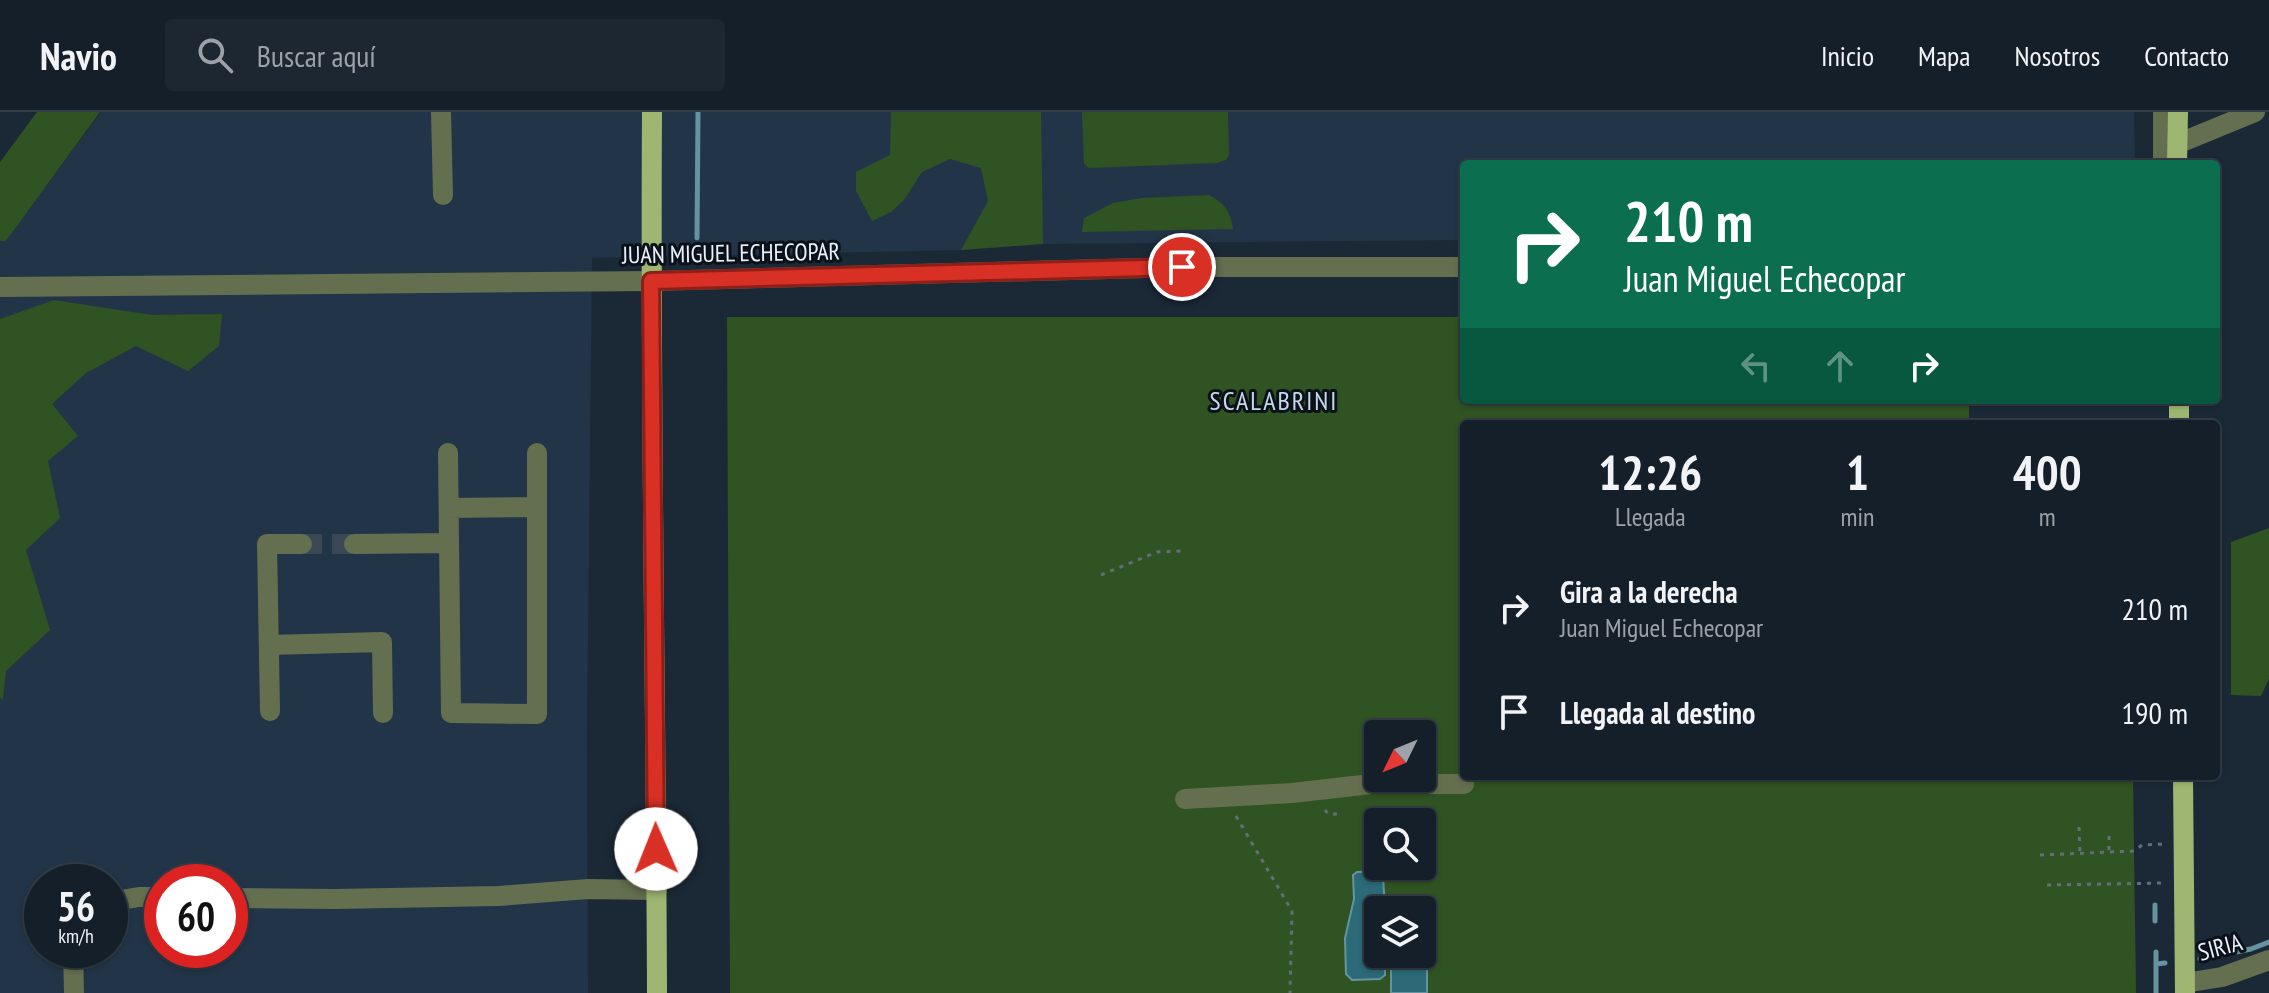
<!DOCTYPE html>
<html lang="es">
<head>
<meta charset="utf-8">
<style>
  body { margin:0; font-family:"PT Sans Narrow",sans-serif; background:#1d2731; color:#f1f3f6; height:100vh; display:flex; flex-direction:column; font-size:30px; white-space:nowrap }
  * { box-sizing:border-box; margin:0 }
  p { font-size:26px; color:#9da2a8 }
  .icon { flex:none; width:44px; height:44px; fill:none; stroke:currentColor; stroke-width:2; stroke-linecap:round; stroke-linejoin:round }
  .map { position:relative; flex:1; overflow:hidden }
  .details { position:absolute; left:1460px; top:308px; width:760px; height:360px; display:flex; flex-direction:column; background:#141f29; border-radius:8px; box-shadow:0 2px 6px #0004,0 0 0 2px #333d46 }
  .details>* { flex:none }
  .banner { position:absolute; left:1460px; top:48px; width:760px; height:244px; border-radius:8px; box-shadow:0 2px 6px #0004,0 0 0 2px #333d46; background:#0b6e4f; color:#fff; overflow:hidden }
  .needle { width:52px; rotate:227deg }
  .controls { position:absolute; left:1364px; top:608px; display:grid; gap:16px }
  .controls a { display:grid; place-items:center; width:72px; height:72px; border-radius:8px; background:#141f29; box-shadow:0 2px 6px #0004,0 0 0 2px #333d46; font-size:40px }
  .speed { position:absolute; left:24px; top:752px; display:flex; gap:16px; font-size:40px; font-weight:700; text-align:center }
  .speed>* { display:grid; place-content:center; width:104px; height:104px; border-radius:50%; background:#141f29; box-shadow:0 2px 6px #0004,0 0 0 2px #333d46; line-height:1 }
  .speed small { font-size:20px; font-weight:400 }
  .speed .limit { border:12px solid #d22; background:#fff; color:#111 }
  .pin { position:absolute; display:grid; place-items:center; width:68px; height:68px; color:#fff; margin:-34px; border:4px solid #fff; border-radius:50%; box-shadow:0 2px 8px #0007 }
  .me { position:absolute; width:88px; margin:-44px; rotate:359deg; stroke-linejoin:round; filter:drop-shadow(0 0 6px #0008) }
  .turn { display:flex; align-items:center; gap:28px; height:168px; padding:0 32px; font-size:36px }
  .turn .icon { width:104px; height:104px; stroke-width:2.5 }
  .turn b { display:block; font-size:56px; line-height:68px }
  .lanes { display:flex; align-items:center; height:76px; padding:0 32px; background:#0003; justify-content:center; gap:40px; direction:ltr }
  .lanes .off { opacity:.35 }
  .eta { display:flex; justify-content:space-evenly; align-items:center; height:136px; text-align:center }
  .eta b { font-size:48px; font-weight:700; line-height:56px }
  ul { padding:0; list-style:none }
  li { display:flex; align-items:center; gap:24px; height:104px; padding:0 32px }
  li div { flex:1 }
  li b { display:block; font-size:30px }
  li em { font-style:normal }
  header { display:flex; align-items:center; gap:48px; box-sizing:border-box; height:112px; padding:0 40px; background:#141f29; border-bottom:2px solid #333d46 }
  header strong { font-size:38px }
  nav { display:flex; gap:44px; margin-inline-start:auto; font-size:28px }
  .search { width:560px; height:72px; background:#1d2731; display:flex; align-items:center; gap:20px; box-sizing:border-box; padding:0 28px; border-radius:8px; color:#9da2a8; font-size:30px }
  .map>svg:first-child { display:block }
  .built { fill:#223447; fill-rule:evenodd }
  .green { fill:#305323; fill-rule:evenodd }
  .water { fill:#2c6a77; stroke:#65939f; stroke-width:2 }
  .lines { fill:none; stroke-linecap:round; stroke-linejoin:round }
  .stream { stroke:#65939f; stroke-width:5 }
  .minor-tunnel { stroke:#3a4755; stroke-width:20; stroke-dasharray:20 10; stroke-linecap:butt }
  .path { stroke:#626e7a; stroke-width:3; stroke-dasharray:4 6; stroke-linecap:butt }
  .minor { stroke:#646f4f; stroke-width:20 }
  .major { stroke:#9fb673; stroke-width:20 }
  .route-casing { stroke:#8d1f18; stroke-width:20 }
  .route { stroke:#d93025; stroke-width:14 }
  .labels { text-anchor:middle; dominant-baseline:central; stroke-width:6; stroke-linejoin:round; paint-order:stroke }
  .street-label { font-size:24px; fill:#e9f2fc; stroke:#0b1118 }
  .neighbourhood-label { font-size:26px; letter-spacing:2px; fill:#c6d8eb; stroke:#0b1118 }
</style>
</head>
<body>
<header>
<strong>Navio</strong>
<div class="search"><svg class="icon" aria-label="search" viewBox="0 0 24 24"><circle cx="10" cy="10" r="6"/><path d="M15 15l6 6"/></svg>Buscar aquí</div>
<nav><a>Inicio</a><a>Mapa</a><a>Nosotros</a><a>Contacto</a></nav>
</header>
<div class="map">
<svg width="2269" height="881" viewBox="0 0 2269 881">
  <rect width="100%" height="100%" fill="#1b2937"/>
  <path class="built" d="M101 0H2134L2135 52H1464V128L1043 132 961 138 592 146 587 620 588 881H0V129L6 128ZM42 770H110V838H42ZM162 770H230V838H162Z"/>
  <path class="green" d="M37 0H100L6 129H0V50Z
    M891 0H1041L1043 132 961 138 988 89 981 56 950 47 922 60 904 88 891 100 872 109 856 79V60L890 43Z
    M1082 0H1228L1229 43 1226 48 1217 51 1089 56 1084 52Z
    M1209 83C1225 91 1231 101 1233 117L1082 120 1084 106 1113 91 1142 86Z
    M54 188 152 203 222 202 219 234 188 259 136 234 86 261 52 292 78 324 48 349 60 406 26 438 50 518 6 559 3 587 0 586V207Z
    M727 205H1464V288H1969V312H1464V664H2133L2136 881H730ZM1378 622H1422V666H1378ZM1378 710H1422V754H1378ZM1378 798H1422V842H1378Z
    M2269 416V567L2261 584 2231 583V430Z"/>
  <path class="water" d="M1380 759 1383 763 1385 798H1378V842H1422V825H1427V881H1391V854H1385V863L1380 867 1352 868 1346 862 1345 826 1354 787 1353 763 1357 760Z"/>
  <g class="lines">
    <path class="stream" d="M697 126 698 0
      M2155 793V809
      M2156 840V881
      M2200 847 2251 837 2269 830
      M2156 852 2165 851"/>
    <path class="minor-tunnel" d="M302 432H354"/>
    <path class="path" d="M1101 463 1157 440 1183 439
      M1325 698 1328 702H1342
      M1236 704 1292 799 1290 881
      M2079 715 2080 741
      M2109 724V740
      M2040 743 2134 739 2142 733 2166 732
      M2047 773 2164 771"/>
    <path class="minor" d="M441 0 443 83
      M2163 0V52
      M2177 32 2255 0
      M0 175 651 169 1182 155H1464
      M448 341 451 601 537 602V341
      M449 396 537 395
      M354 432 449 431
      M269 533 382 530 383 601
      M270 599 267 432H302
      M1185 687 1292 681 1371 672H1464
      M230 786 335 787 499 784 588 777 657 778
      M110 790 139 785H162
      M73 838 74 881
      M2185 871 2222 865 2269 848"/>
    <path class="major" d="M652 0C650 294 656 587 657 881
      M2177 52 2178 0
      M2179 288V312
      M2183 664 2185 881"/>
  </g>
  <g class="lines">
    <defs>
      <path id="route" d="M656 737 651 169 1182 155"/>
    </defs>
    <use href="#route" class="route-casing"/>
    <use href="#route" class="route"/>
  </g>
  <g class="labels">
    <g class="street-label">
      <text transform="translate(731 141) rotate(-1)">JUAN MIGUEL ECHECOPAR</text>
      <text transform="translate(2220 835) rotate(-15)">SIRIA</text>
    </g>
    <g class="neighbourhood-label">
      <text x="1274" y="288">SCALABRINI</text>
    </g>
  </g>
</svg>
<div class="controls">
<a><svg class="needle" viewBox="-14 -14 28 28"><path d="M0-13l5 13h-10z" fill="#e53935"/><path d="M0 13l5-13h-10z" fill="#9da2a8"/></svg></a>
<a><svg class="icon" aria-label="search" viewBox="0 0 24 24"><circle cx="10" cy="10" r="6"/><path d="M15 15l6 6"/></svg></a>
<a><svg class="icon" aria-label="layers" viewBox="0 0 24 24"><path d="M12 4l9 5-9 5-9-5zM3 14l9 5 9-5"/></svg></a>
</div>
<div class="speed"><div>56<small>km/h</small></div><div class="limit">60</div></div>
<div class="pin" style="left:1182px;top:155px;background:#d93025"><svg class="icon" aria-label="arrive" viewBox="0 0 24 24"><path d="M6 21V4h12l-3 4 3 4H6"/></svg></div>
<svg class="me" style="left:656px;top:737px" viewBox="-20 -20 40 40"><circle r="19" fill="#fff"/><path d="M0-13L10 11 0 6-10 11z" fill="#d93025"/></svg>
<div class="banner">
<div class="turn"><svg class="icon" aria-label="right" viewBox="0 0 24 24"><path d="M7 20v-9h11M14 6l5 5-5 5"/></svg><div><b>210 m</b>Juan Miguel Echecopar</div></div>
<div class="lanes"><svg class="icon off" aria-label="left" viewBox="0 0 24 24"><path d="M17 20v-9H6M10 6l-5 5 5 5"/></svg><svg class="icon off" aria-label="ahead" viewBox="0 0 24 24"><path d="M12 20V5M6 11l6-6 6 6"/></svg><svg class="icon" aria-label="right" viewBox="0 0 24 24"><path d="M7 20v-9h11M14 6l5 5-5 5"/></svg></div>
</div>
<section class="details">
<div class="eta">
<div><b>12:26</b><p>Llegada</p></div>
<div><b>1</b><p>min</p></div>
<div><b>400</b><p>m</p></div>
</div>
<ul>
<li><svg class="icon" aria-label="right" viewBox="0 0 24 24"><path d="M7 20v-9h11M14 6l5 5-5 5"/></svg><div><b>Gira a la derecha</b><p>Juan Miguel Echecopar</p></div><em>210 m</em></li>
<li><svg class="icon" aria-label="arrive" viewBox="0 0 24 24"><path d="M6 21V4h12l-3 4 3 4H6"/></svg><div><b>Llegada al destino</b></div><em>190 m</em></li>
</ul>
</section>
</div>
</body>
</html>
